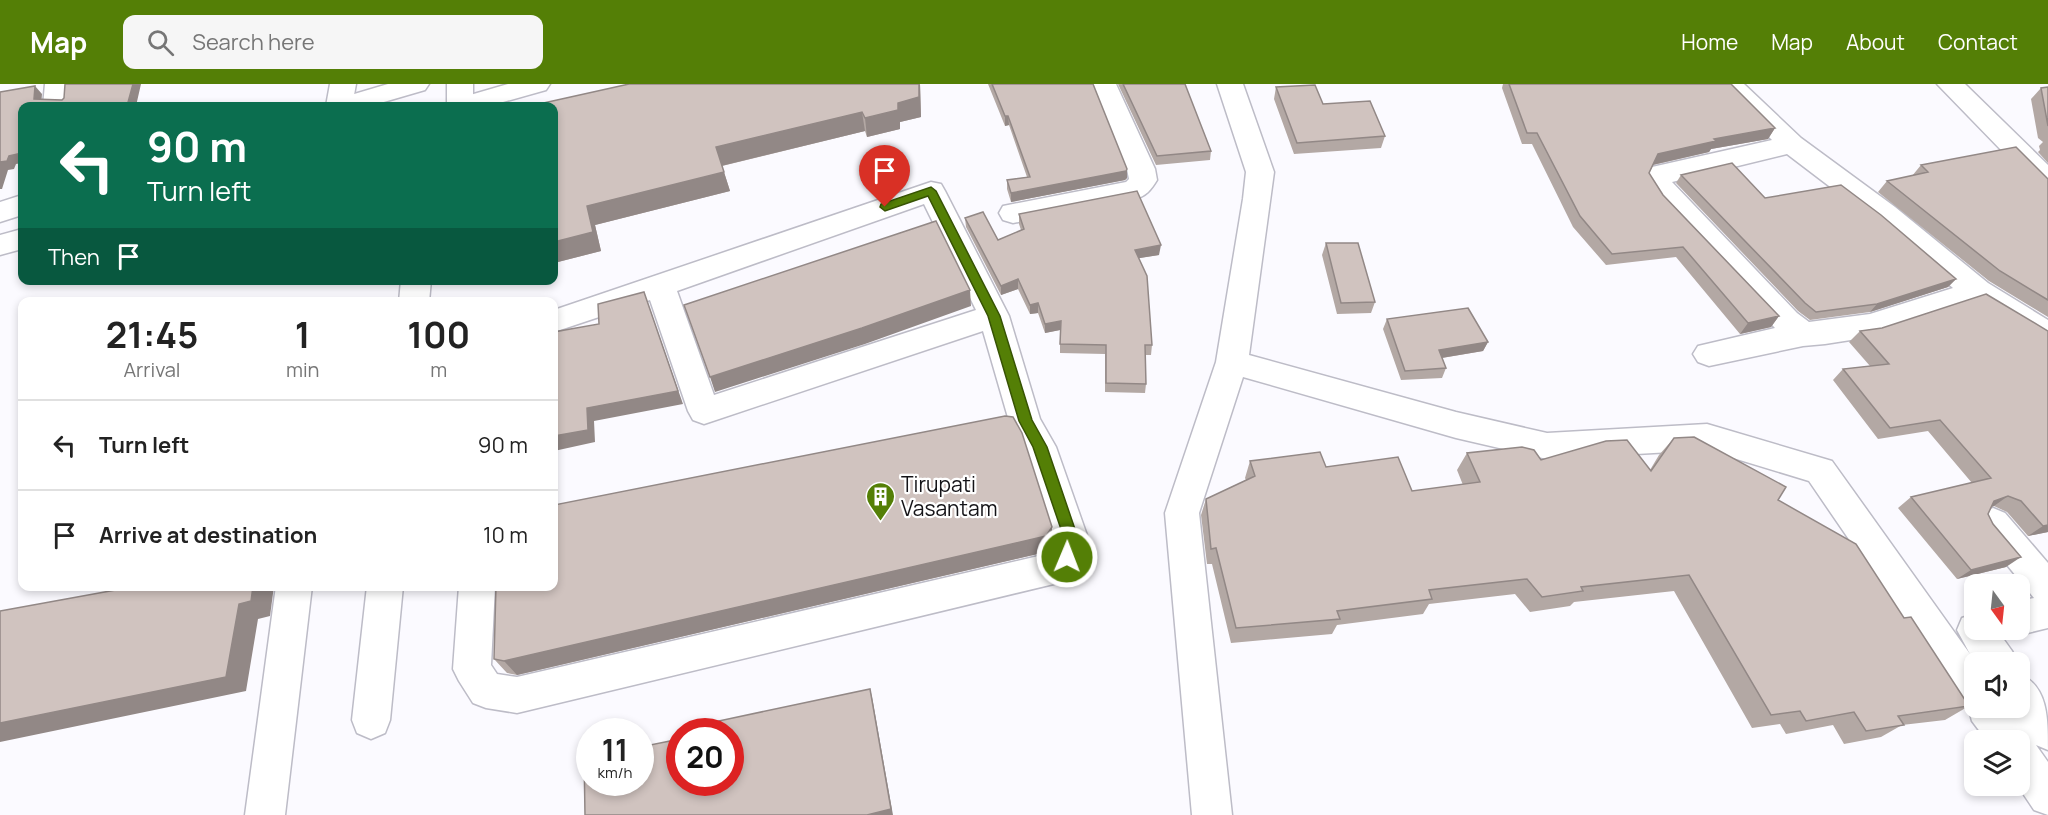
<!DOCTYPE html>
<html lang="en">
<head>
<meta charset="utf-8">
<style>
  body { margin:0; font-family:Manrope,sans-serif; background:#f6f6f6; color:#222; height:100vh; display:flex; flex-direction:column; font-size:22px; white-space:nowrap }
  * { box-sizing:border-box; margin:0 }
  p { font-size:20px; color:#767676 }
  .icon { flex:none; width:33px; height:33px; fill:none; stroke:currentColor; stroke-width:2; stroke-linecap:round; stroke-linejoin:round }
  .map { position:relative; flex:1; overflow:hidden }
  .panel { position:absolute; left:18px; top:213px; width:540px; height:294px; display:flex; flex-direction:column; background:#fff; border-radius:12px; box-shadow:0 3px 9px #0003 }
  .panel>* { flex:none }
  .top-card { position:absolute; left:18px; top:18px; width:540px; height:183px; border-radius:12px; box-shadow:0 3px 9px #0003; background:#0b6e4f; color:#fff; overflow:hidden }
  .needle { width:39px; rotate:165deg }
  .fabs { position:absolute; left:1964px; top:490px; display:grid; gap:12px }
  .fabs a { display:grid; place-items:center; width:66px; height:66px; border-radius:12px; background:#fff; box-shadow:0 3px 9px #0003; font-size:30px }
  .speed { position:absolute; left:576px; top:634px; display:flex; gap:12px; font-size:30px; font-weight:700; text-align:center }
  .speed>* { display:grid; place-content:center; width:78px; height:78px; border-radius:50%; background:#fff; box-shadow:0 3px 9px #0003; line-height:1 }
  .speed small { font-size:15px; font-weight:400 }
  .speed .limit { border:9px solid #d22; background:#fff; color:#111 }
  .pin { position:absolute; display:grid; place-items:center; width:51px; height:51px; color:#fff; margin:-62px -26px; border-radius:50% 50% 50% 0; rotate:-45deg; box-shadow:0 0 6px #0007 }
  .pin .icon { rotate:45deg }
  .me { position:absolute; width:66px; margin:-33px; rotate:1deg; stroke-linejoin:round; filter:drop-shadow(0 0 4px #0008) }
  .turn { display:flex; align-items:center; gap:21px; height:126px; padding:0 30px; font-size:27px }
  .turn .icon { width:78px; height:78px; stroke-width:2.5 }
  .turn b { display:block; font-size:42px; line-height:51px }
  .then { display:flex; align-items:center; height:57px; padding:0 30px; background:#0003; gap:12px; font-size:22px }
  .eta { display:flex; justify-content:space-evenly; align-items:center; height:102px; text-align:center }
  .eta b { font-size:36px; font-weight:700; line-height:42px }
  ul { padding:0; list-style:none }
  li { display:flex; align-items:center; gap:18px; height:90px; padding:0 30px; border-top:2px solid #e0e0e0 }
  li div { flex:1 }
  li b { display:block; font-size:22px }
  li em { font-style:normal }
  header { display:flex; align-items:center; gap:36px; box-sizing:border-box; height:84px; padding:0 30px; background:#547f06; color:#fff }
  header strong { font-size:28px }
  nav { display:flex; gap:33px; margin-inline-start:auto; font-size:21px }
  .search { width:420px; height:54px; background:#f6f6f6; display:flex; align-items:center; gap:15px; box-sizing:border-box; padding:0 21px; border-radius:12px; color:#767676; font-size:22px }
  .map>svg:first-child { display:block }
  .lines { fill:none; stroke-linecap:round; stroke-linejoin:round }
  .minor-casing { stroke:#bdbcc7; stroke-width:3 }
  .major-casing { stroke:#bdbcc7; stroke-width:3 }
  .minor { fill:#fff; fill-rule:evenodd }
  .major { fill:#fff; fill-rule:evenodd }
  .wall { fill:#b3a8a4 }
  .shaded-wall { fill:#928886 }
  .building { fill:#d0c3bf; stroke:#928886; stroke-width:1.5 }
  .route { fill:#547f06; stroke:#375304; stroke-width:1.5 }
  .labels { text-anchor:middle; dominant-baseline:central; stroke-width:4.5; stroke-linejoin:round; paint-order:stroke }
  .poi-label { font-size:21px; fill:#141317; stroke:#fff; text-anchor:start }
</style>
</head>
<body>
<header>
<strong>Map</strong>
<div class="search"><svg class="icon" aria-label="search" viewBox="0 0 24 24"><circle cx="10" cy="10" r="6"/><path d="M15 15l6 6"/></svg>Search here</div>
<nav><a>Home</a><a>Map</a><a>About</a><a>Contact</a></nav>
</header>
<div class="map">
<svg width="2048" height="731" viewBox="0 0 2048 731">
  <rect width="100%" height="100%" fill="#fbfaff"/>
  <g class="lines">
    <defs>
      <path id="minor" d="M45 0H71L69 22H43Z
        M330 0H356L352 22H326Z
        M447 0H473V22H447Z
        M1090 0H1116L1155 85 1157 96C1151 106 1146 112 1135 115L1013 139 1003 136 999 129 1003 122 1126 98 1129 95 1127 85Z
        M1217 0H1243L1274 88 1249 271 1456 328 1547 349 1707 340 1832 377 1970 570 1957 546 1962 534 1974 530V546H1997L2012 567 2018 579H1974V624H2019V589C2048 603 2048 633 2048 666L2036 661 2048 678V731L2034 726 2018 702 2019 657H1987L1972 637 1968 622 1961 619 1809 397 1707 366 1547 375 1456 354 1243 293 1199 429 1232 731H1192L1165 429 1216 278 1243 115 1246 88Z
        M1716 0H1744L1801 54 1895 123 1988 199 2048 236V263L2037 259 1974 219 1870 253 1825 260 1803 262 1709 282 1698 278 1693 270 1698 262 1775 244 1658 120 1644 99 1652 83 1772 56ZM1787 70 1875 137 1953 204 1870 230 1809 238 1797 229 1672 98Z
        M1937 0H1965L2048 81V106L2038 104Z
        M931 98 941 100 945 107 1009 232 1040 335 1056 363 1089 457 1079 484 1071 494 1058 499 517 629 486 624 473 619 459 597 453 585 459 502H495L491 581 497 590 517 593 1047 470 1055 457 1024 365 1009 337 983 247 704 340 693 336 688 327 650 216 554 248V226ZM924 120 976 226 714 311 677 207Z
        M401 196H431L429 218H399Z
        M1993 424 2005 429 2048 479V544L2019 551 2007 546H2019V517L2034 514 1981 449 1976 439 1981 429Z
        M276 502H312L285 731H245Z
        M367 502H403L390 636 385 649 371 655 357 649 352 636Z"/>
      <path id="major" d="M388 0H429L425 6 370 22H330L334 16Z
        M508 0H550L546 6 489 22H449L453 16Z
        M22 111V131L0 138V118Z
        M22 145V165L0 171V151Z"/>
    </defs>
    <use href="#minor" class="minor-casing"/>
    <use href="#major" class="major-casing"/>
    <use href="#minor" class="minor"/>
    <use href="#major" class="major"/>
  </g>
  <path class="wall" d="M920 0 921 33 900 38V45L867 53 865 47 722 82 730 107 595 141 601 167 554 179V22Z
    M988 0H1093L1127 94 1125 96 1011 118 1007 105V96L1027 93 1009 41 1005 42Z
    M1118 0H1185L1211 67 1210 76 1156 81Z
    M1503 0H1731L1775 44 1768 55 1711 65 1709 68 1653 81 1649 89 1663 111 1779 232 1771 243 1740 250 1676 173 1606 181 1573 143 1532 60H1522L1502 4Z
    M1276 3 1323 20 1385 52 1381 64 1294 70 1274 15Z
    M2048 3V79L2038 68 2040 66 2039 62 2043 58 2038 54 2031 15 2041 4Z
    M1921 81 2048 95V233L1989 197 1878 108 1887 97 1912 92Z
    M1681 91 1765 114 1956 195 1948 203 1870 228 1810 236 1798 227 1676 99Z
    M1019 130 1159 171 1139 174 1152 261 1151 271H1146V300L1145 309 1105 308V270L1060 269V246L1045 249 1038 229 1030 230 1018 205 1001 211 966 143 965 134 998 156 1021 146 1019 140Z
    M1326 159 1375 218 1371 229 1337 230 1322 171Z
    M1387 235 1488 258 1483 267 1442 274 1446 284 1442 294 1401 296 1383 245Z
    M1882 244 2048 448 2028 452 2007 428 1994 422 1991 423 1988 430 2006 483 1957 495 1898 424 1911 413 1972 399 1928 347 1878 355 1833 296 1843 285 1870 282 1849 258 1860 247Z
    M1674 354 1778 416 1904 534 1969 622 1945 636 1902 641 1881 653 1844 660 1833 641 1786 650 1780 640 1752 644 1674 507 1574 518 1570 522 1530 528 1515 510 1429 520 1423 530 1337 541 1332 550 1231 559 1212 480H1207L1201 431 1206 415 1246 396 1245 394 1250 377 1326 383 1412 407 1463 401 1457 386 1467 369 1650 386 1659 371Z
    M1052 443 1051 459 1046 468 517 591 507 589 494 575Z"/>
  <path class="shaded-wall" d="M133 0H141L136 22H127Z
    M920 0 921 33 900 38V45L867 53 865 34 898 19Z
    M35 2 42 10 41 22 34 15Z
    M862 28 865 47 721 82 716 63Z
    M1005 32H1008L1009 41 1005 42Z
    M1775 44 1768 55 1711 65 1709 68 1652 81 1658 70 1714 55Z
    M22 69V79L16 80 14 85 8 86 2 105H0V78L9 72Z
    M1127 85V94L1125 96 1011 118V109Z
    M724 88 730 107 595 141 601 167 554 179V158L587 122Z
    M1161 161 1159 171 1134 175 1135 166Z
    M1018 195V205L1001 211V202Z
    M1956 195 1948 203 1870 228 1877 220Z
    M970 206 971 222 865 260 715 308 710 293Z
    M644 208 683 320 594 337 595 358 554 367V352L587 324Z
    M1038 219V229L1030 230V221Z
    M1779 232 1771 243 1740 250 1748 239Z
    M1061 237 1060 246 1045 249V240Z
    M1488 258 1483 267 1435 275 1439 266Z
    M2008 412 1994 422 1980 427 1994 417Z
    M2048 441V448L2028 452 2043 442Z
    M1052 443 1051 459 1046 468 517 591 504 577Z
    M2021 473 2006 483 1957 495 1971 486Z
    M253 502H274L270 532 258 535 246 607 0 658V639L239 520Z
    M870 605 872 613 893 731H867Z"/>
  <path class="building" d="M65 0H133L127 22H22V69L9 72 7 77 0 78V80V8L35 2 34 15 62 16 64 14Z
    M629 0H919V13L898 19V26L865 34 862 28 716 63 724 88 587 122 593 148 554 158V22H530Z
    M992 0H1093L1127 85 1126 87 1011 109 1007 96 1030 93 1008 32H1005Z
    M1123 0H1185L1211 67 1157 72Z
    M1509 0H1731L1775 44 1714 55 1716 57 1658 70 1649 89 1663 111 1779 232 1748 239 1683 163 1612 170 1580 132 1537 49H1527Z
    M1315 1 1323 20 1370 17 1385 52 1297 59 1276 3Z
    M2048 3V42L2041 4Z
    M2016 63 2048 95V216L2000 187 1887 97 1928 88 1921 81Z
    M1732 79 1765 114 1841 101 1881 131 1956 195 1877 220 1816 228 1805 219 1681 91Z
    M1137 107 1161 161 1135 166 1147 192 1152 261H1145L1146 300 1106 299V261L1060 260 1061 237 1045 240 1038 219 1030 221 1018 195 1001 202 965 134 983 128 998 156 1024 145 1019 130Z
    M936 137 970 206 862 244 710 293 684 221Z
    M1326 159H1358L1375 218 1341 219Z
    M644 208 678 307 587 324 588 346 554 352V248L599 240 598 220Z
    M1986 210 2048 247V441L2043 442 2021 417 2008 412 1994 417 1988 430 1993 440 2021 473 1971 486 1911 413 1991 394 1940 336 1890 344 1843 285 1889 280 1860 247 1882 244Z
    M1468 224 1488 258 1439 266 1446 284 1405 287 1387 235Z
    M1005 332 1013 333 1022 349 1052 443 1046 452 504 577 494 575 496 502H554V421Z
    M1694 353 1786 403 1778 416 1856 460 1904 534 1911 533 1969 622 1898 632 1904 641 1866 647 1854 628 1806 637 1800 627 1771 631 1689 491 1581 503 1583 507 1542 513 1527 495 1429 506 1432 515 1337 527 1340 535 1236 544 1216 464 1211 465 1206 415 1255 392 1250 377 1320 368 1326 383 1398 373 1412 407 1480 398 1467 369 1522 363 1534 366 1541 376 1606 357 1627 356 1651 387 1674 354Z
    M127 502H253L251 517 239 520 226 593 0 639V527L121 505Z
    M870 605 891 725 867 731H585L584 670 590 669V699H640V663L680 655V699H730V648H709V639Z"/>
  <path class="route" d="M931 103 936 107 1000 232 1032 336 1047 363 1079 457 1072 478 1067 479 1062 478 1060 473 1065 457 1033 363 1019 337 988 232 928 112 885 127 880 123 881 120Z"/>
  <defs>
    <symbol id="building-pin" viewBox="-11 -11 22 30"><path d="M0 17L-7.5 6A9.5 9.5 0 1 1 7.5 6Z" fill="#547f06" stroke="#fff"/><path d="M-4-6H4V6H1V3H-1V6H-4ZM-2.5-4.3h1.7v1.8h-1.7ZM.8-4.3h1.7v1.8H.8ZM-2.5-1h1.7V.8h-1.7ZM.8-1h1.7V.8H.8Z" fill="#fff"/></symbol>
  </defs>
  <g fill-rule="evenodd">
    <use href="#building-pin" x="864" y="396" width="33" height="45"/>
  </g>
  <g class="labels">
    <g class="poi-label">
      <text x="901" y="400">Tirupati<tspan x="901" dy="24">Vasantam</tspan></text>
    </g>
  </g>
</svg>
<div class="fabs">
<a><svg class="needle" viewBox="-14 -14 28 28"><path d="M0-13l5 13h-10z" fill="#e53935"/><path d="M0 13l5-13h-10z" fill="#767676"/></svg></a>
<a><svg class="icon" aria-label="sound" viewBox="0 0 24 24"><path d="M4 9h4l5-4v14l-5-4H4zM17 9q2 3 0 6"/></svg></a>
<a><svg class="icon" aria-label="layers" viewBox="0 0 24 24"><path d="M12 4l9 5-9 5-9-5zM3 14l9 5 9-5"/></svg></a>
</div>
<div class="speed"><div>11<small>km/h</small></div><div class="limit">20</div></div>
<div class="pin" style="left:885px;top:123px;background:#d93025"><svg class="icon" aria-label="arrive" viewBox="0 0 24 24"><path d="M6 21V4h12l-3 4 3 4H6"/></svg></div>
<svg class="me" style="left:1067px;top:473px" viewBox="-20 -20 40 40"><circle r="17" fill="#547f06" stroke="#fff" stroke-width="3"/><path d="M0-11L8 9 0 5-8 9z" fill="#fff"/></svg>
<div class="top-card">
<div class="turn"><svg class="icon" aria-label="left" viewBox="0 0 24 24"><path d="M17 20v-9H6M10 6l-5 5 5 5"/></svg><div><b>90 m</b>Turn left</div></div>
<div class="then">Then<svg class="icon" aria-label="arrive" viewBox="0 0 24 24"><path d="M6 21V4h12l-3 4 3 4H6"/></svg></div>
</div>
<section class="panel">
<div class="eta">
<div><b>21:45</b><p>Arrival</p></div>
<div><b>1</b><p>min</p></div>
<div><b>100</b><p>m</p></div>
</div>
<ul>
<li><svg class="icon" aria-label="left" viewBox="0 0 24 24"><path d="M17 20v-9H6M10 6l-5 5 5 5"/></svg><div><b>Turn left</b></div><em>90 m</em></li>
<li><svg class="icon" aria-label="arrive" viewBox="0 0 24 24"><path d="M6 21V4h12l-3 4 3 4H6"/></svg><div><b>Arrive at destination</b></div><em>10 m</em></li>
</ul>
</section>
</div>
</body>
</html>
